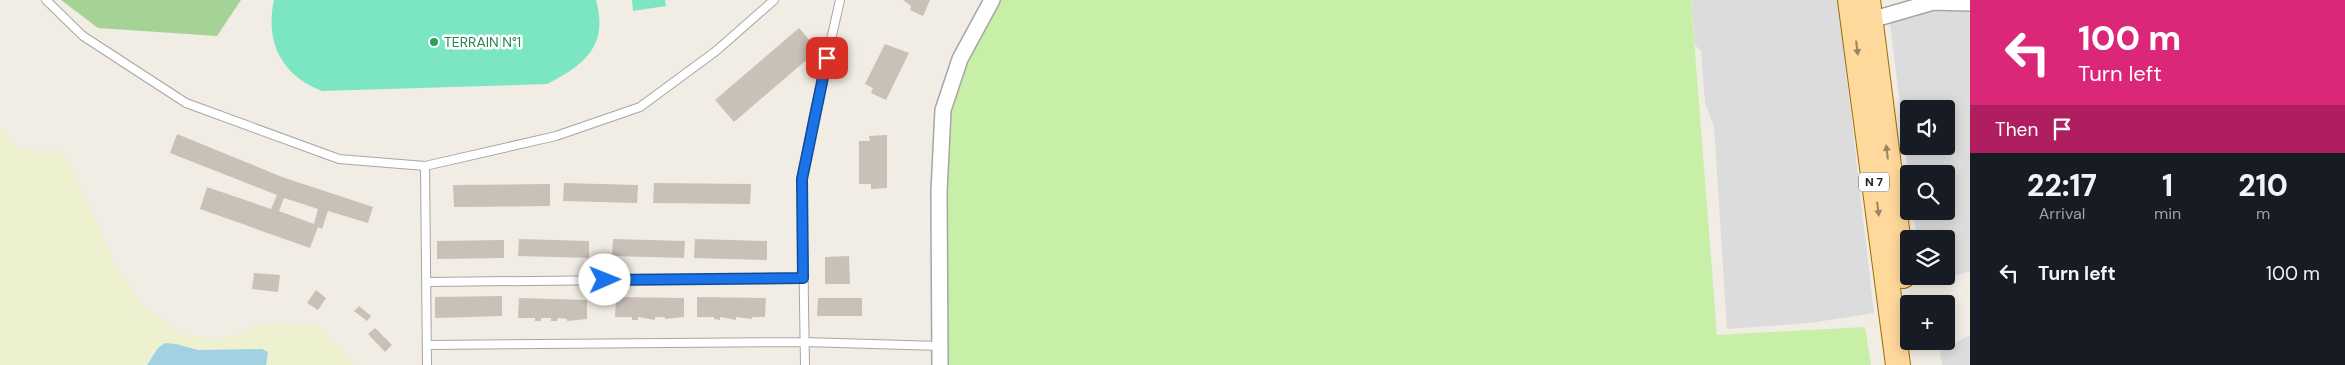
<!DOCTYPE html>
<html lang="en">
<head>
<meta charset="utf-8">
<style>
  body { margin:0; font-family:"DM Sans",sans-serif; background:#242831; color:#f1f3f6; height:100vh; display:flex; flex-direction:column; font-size:19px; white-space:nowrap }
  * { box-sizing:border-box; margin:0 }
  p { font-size:16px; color:#9ea1a6 }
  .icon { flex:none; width:28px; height:28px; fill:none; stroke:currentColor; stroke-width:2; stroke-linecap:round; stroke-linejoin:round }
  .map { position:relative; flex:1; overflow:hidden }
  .details { display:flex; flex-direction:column; background:#171b24; width:375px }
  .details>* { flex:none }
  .hud { background:#db2777; color:#fff; overflow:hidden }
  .controls { position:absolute; left:1900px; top:100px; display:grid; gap:10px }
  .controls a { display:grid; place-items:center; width:55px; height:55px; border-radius:5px; background:#171b24; box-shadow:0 2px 12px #0003; font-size:25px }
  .pin { position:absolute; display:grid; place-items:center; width:42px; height:42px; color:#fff; margin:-21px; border-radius:10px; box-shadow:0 2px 8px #0006 }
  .me { position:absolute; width:55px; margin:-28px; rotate:89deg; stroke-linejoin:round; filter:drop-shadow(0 0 4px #0008) }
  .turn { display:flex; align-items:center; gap:18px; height:105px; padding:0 25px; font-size:22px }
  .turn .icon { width:65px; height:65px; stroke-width:2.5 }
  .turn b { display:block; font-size:35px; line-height:42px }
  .then { display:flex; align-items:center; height:48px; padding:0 25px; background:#0003; gap:10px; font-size:19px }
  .eta { display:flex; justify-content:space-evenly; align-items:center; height:85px; text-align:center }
  .eta b { font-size:30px; font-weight:800; line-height:35px }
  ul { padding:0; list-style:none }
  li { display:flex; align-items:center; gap:15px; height:70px; padding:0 25px }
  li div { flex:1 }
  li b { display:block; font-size:19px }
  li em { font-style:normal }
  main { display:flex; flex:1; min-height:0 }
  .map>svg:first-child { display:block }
  .residential { fill:#dddcdc; fill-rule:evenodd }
  .farmland { fill:#edf1cf }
  .grass { fill:#c7efa7 }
  .forest { fill:#a5d396 }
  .pitch { fill:#7ce6c2 }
  .water { fill:#a2d1e2 }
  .building { fill:#c9c0b7; fill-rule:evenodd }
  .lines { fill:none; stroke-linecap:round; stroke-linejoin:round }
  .service-casing { stroke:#a6a6a6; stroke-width:10 }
  .minor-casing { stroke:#a6a6a6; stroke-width:18 }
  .primary-casing { stroke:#9a6e00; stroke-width:26 }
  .service { stroke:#fff; stroke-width:8 }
  .minor { stroke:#fff; stroke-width:15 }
  .primary { stroke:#ffd89b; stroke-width:24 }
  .oneway { fill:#9a8563 }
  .route-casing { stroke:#114b97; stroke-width:12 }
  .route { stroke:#1a73e8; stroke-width:9 }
  .leisure-dot { fill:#2e9e5b; stroke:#fff; stroke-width:2 }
  .labels { text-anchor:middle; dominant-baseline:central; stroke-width:5; stroke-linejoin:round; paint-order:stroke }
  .shield { fill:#fff; stroke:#626262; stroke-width:1 }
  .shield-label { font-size:12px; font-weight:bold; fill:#1f1f1f }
  .leisure-label { font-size:14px; fill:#27864d; stroke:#fff; text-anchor:start }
</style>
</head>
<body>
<main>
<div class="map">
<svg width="1970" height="365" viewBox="0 0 1970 365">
  <rect width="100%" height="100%" fill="#f1ede5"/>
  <path class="residential" d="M1691 0H1838L1874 313 1810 323 1727 329 1714 127 1705 102 1701 51 1695 45Z
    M1927 7 1970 8V271L1927 285 1925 276H1946V239H1917L1913 211H1946V174H1909V180L1890 23 1908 11ZM1909 109H1946V146H1909Z
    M1970 335V365H1942L1940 351Z"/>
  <path class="farmland" d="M0 128 20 150 64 151 116 266 143 305 181 334 222 340 265 323 317 325 356 365H266L268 352 262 349 198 350 176 344 165 343 158 348 147 365H0Z"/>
  <path class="grass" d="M992 0H1691L1717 335 1865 327 1871 365H940L943 110Z"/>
  <path class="forest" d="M61 0H241L217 36 98 28Z"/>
  <path class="pitch" d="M274 0H596C609 46 584 65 547 84L322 91C281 75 265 42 274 0Z
    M632 0H665L666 6 633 11Z"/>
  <path class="water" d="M165 343 176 344 198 350 262 349 268 352 266 365H147L158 348Z"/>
  <path class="building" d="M903 0H930L923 16 910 10 911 6Z
    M799 28 818 50 734 122 715 100Z
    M885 44 909 53 886 100 871 93 873 88 865 84Z
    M177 134 282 177 373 207 368 223 328 211 322 229 318 227 310 248 200 209 207 187 271 209 277 195 170 153ZM284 198 318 209 314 224 279 211Z
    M887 135V188L871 189V184H859V141H870L869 136Z
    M564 183 638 185 637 203 563 201Z
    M654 183 751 184 750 204 653 203Z
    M550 184V206L454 207 453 185Z
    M519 239 589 241V258L518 256Z
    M613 239 685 241 684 258 612 256Z
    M695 239 767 241V260L694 258Z
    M504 240V258L437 259V241Z
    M849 256 850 284H825V257Z
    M254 273 280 275 278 292 252 289Z
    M316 290 326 298 318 310 307 303Z
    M502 296V316L435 318V297Z
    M616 297 684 298V317L665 319V317H655V320L638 317V320H632V317H615Z
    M697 297 766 298 765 317H752V319L736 317V320L720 317V320L714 319V317H697Z
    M519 298 587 300V319L567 321V319L558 318 557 321H551V318H541V321H535V318H518Z
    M818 298H862V316H817Z
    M359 306 371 316 367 321 354 311Z
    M375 328 392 345 385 352 368 334Z"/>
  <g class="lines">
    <defs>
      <path id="service" d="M46 0 83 36 186 103 339 159 425 166 556 136 640 107 716 51 774 0
        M425 166 427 365
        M427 282 803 278
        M427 345 804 342 940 346
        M805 365 802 179 814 115 840 0"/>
      <path id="minor" d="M1871 20 1933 2 1970 3
        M940 365 939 192 943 110 960 59 992 0"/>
      <path id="primary" d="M1850 0 1898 365
        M1868 0 1903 276"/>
    </defs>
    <use href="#service" class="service-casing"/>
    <use href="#minor" class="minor-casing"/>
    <use href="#primary" class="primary-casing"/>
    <use href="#service" class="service"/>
    <use href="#minor" class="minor"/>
    <use href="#primary" class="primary"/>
  </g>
  <defs><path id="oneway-solid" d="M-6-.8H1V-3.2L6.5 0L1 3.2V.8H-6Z" transform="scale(1.25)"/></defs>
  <g class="oneway">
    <use href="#oneway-solid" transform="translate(1857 48) rotate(83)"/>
    <use href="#oneway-solid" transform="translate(1887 152) rotate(-97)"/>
    <use href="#oneway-solid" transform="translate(1878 209) rotate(83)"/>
  </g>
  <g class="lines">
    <defs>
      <path id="route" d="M605 280 803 278 802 179 827 58"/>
    </defs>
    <use href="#route" class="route-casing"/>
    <use href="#route" class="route"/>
  </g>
  <circle class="leisure-dot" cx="434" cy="42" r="5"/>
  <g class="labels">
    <rect class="shield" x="1859" y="172.5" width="30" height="19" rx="4"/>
    <g class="shield-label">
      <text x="1874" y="182">N 7</text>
    </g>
    <g class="leisure-label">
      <text x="444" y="42">TERRAIN N°1</text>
    </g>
  </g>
</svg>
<div class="controls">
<a><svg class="icon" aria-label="sound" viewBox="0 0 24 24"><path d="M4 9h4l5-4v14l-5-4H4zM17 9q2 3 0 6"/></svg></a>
<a><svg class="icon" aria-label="search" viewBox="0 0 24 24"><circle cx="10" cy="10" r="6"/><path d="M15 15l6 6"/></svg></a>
<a><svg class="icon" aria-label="layers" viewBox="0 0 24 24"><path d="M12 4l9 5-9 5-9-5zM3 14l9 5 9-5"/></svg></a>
<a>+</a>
</div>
<div class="pin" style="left:827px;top:58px;background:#d93025"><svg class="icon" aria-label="arrive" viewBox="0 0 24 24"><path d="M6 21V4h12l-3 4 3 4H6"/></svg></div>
<svg class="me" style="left:605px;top:280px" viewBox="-20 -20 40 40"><circle r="19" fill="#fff"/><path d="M0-13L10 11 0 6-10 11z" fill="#1a73e8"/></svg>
</div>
<section class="details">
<div class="hud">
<div class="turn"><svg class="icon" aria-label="left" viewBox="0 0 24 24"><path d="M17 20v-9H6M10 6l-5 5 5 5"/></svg><div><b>100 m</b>Turn left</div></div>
<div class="then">Then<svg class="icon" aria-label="arrive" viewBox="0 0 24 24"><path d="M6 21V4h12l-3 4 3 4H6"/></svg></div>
</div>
<div class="eta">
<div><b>22:17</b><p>Arrival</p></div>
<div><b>1</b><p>min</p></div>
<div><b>210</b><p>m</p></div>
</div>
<ul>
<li><svg class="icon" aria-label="left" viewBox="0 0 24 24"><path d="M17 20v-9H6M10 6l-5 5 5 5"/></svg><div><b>Turn left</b></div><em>100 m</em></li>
</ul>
</section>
</main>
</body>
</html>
